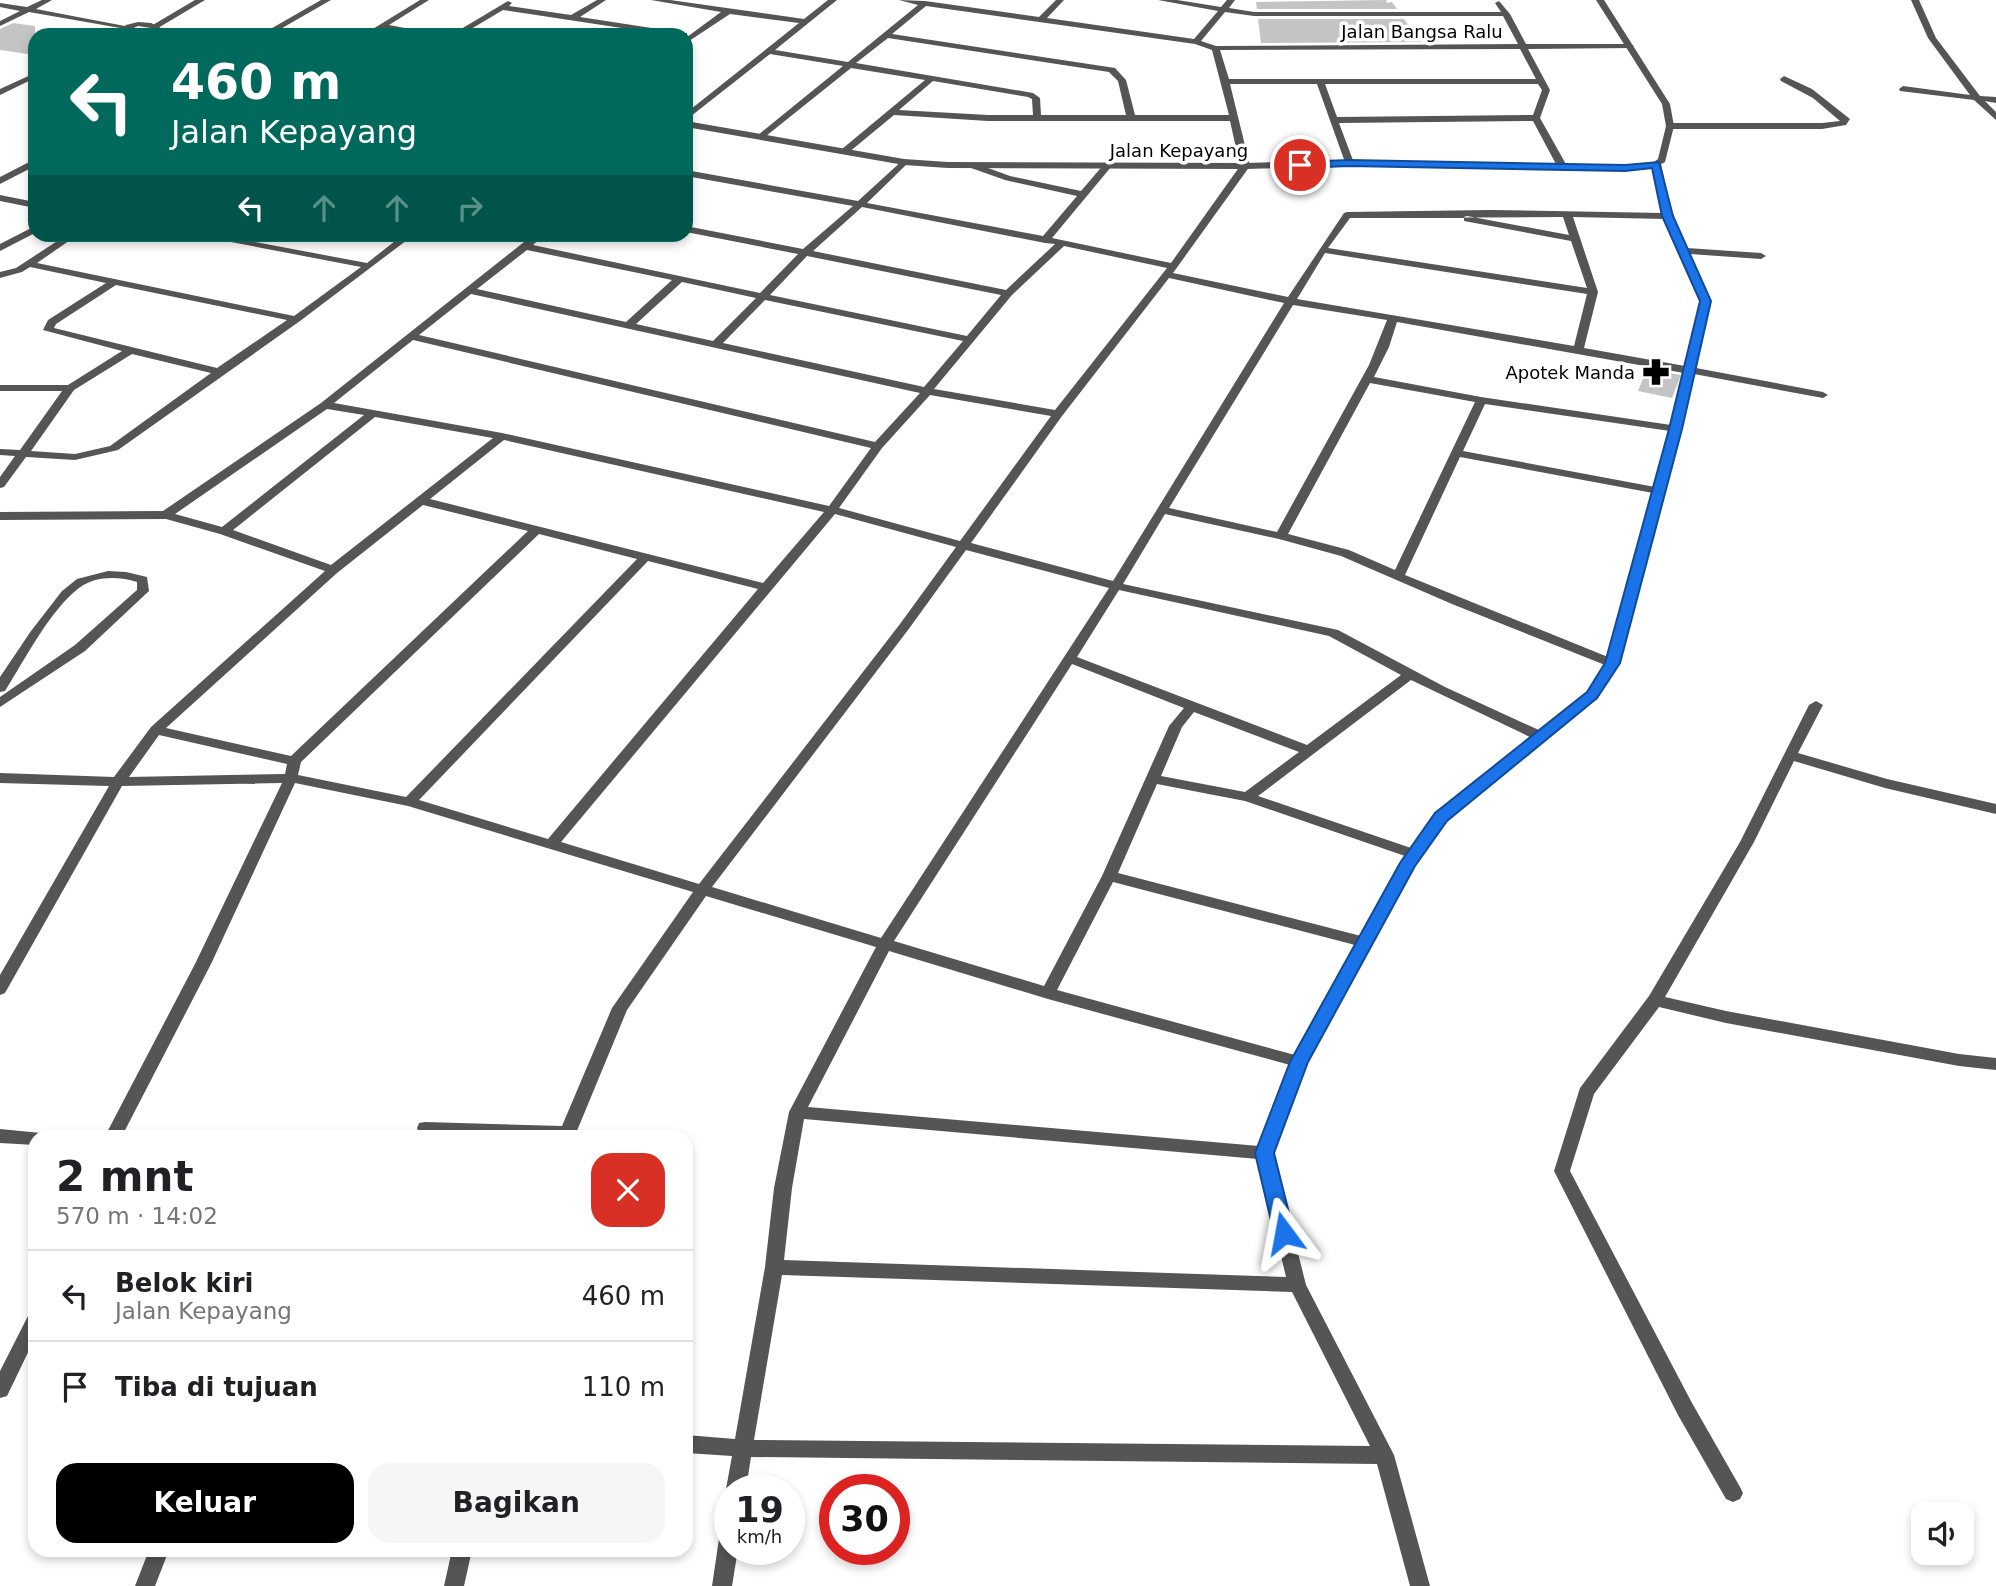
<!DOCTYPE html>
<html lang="id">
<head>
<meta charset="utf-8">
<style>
  body { margin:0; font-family:"DejaVu Sans",sans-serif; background:#f6f6f6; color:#202124; height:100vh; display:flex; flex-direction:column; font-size:26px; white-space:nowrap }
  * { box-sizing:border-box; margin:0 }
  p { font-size:23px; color:#757577 }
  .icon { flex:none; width:38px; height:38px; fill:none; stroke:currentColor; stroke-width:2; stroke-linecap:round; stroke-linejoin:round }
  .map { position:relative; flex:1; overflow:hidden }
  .panel { position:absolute; left:28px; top:1130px; width:665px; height:427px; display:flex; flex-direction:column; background:#fff; border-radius:21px; box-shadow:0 4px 10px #0003 }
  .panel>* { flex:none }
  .banner { position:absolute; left:28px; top:28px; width:665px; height:214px; border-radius:21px; box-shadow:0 4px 10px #0003; background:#00695c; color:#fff; overflow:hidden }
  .controls { position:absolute; left:1911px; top:1502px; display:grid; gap:14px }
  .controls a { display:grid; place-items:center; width:63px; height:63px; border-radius:14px; background:#fff; box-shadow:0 4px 10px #0003; font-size:35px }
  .speed { position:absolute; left:714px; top:1474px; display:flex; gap:14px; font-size:35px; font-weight:700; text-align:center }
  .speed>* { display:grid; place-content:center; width:91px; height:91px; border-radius:50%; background:#fff; box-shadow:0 4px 10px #0003; line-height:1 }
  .speed small { font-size:18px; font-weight:400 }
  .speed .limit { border:10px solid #d22; background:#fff; color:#111 }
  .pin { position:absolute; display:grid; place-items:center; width:60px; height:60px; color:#fff; margin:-30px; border:4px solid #fff; border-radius:50%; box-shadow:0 2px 7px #0007 }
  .me { position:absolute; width:77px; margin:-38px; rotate:347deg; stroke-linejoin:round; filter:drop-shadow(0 0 5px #0008) }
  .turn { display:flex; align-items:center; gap:24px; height:147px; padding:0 28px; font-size:32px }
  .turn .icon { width:91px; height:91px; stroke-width:2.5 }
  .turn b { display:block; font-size:49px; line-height:60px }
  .lanes { display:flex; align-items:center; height:66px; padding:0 28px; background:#0003; justify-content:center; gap:35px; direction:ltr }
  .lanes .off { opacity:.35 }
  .round { display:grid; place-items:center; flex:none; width:74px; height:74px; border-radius:21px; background:#f6f6f6 }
  .summary { display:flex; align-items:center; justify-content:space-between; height:119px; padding:0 28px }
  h1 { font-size:42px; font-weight:700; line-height:52px }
  .action { display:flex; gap:14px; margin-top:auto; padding:14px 28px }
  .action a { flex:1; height:80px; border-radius:21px; background:#000; color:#fff; font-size:28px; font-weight:700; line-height:80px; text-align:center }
  .action a+a { background:#f6f6f6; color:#202124 }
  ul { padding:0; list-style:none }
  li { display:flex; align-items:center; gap:21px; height:91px; padding:0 28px; border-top:2px solid #e0e0e0 }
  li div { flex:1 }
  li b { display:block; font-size:26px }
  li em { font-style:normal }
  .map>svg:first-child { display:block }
  .building { fill:#c4c4c4 }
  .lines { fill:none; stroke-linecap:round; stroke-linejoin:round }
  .service { fill:#555; fill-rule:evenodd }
  .minor { fill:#555; fill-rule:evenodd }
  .tertiary { fill:#555; fill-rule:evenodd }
  .route { fill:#1a73e8; stroke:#114b97; stroke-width:2 }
  .labels { text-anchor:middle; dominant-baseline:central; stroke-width:7; stroke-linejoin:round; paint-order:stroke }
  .far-street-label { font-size:18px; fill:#000; stroke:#fff }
  .far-poi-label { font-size:18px; fill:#000; stroke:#fff; text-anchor:end }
</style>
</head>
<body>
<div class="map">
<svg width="1996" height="1586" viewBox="0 0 1996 1586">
  <rect width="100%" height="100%" fill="#fff"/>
  <path class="building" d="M1386 0 1387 3 1392 2 1397 9H1257L1256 2Z
    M1258 19H1404L1421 42 1261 43Z
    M13 23 35 26V55L0 50V29Z
    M1647 369 1681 375 1672 398 1638 391Z"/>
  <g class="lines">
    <path class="service" d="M1816 701 1823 705 1798 753 1887 779 1996 804V814L1885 788 1794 761 1754 842 1665 997 1726 1011 1959 1054 1996 1058V1070L1959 1066 1726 1023 1659 1007 1594 1094 1570 1171 1692 1403 1740 1487 1743 1493 1740 1499 1733 1502 1726 1499 1678 1415 1554 1171 1580 1088 1649 996 1740 842 1809 705Z"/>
    <path class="minor" d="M42 0H52L36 9 130 27 126 29 29 12 0 26V21L20 11 0 7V3L27 7Z
      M195 0H205L158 28 151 26Z
      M321 0H331L270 35H260Z
      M420 0H429L389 25 441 35H422L383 29 373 35H363Z
      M597 0H606L580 17 684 33H687V37L721 12 651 0H670L804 19 828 0H837L775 50 848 62 918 5 899 0 925 1 1039 17 1056 0H1064L1047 18 1194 39 1218 11 1158 0H1177L1221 7 1227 0H1235L1229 8 1254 12H1501L1495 3 1499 1 1510 14 1526 44H1630L1634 46 1630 48 1528 49 1550 90 1540 118 1567 166 1565 168 1557 166 1533 121 1339 123 1354 163 1346 165 1317 84H1230L1250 166 1173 273 1288 297 1344 213 1347 212 1490 210 1663 213 1651 164 1656 161 1661 164 1673 216 1687 248 1761 253 1766 256 1761 259 1690 254 1711 301 1696 368 1823 392 1828 395 1823 398 1694 374 1619 663 1597 698 1446 820 1414 865 1307 1062 1273 1153 1306 1285 1394 1455 1430 1586H1410L1377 1464 751 1457 746 1489H730V1496L726 1489 732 1456 686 1453V1435L735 1439 765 1267 774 1188 789 1112 876 947 706 896 627 1010 574 1138 425 1134 419 1133 417 1128 419 1123 425 1122 562 1126 612 1008 693 892 408 806 295 783 211 964 121 1138H104L195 964 282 783 122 786 5 993 0 995V975L109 786 0 783V773L114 777 151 727 325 571 220 534 166 519 0 520V512L163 511 321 403 534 234H545L533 245 760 293 798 254 686 232V226L803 249 853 206 686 176V170L858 201 904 159 907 160V164L867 203 1043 236 1077 196 1005 180 971 168V164H977L1010 176 1081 191 1105 163 1108 162 1113 165 1111 167 1052 238 1171 263 1240 166 1230 121H988L894 115 848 153H842V149L925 80 851 68 761 140 757 137 758 135 843 66 770 54 686 120V113L799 23 730 14 686 43V35H668L503 10 461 35H451L508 1 512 3 509 6 571 15ZM926 6 1195 44 1212 50 1229 115H1135L1126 80 1115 68 892 34ZM1225 12 1254 16H1503L1518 44 1216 46 1201 41ZM888 38 1109 72 1118 81 1126 115H1041L1040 98 1033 93 856 63ZM1520 49 1536 79H1229L1220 50ZM933 81 1028 97 1032 99 1033 115H988L899 110ZM1325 84H1538L1542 90 1533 115 1337 117ZM862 207 1045 243 1055 244 1006 290 813 251ZM1467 216 1464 217V221L1571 241 1587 288 1328 248 1350 218 1563 217 1569 235ZM1573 217 1665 219 1701 301 1685 366 1584 348 1598 292ZM1064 246 1167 268 1055 410 934 389 1012 295ZM527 250 672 280 626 322 477 289ZM1325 253 1587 294 1574 346 1297 299ZM807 256 1001 295 967 336 770 295ZM1169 278 1284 303 1113 581 971 543 1062 416ZM682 282 756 298 713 341 636 324ZM471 294 920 393 875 442 419 335ZM765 300 963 341 924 387 723 343ZM1293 305 1387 320 1369 365 1277 532 1169 508ZM1397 322 1684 373 1671 425 1481 397 1374 377 1389 347ZM413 340 871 448 829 506 502 433 334 403ZM1370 383 1475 402 1395 570 1349 550 1288 534ZM930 395 1051 416 960 541 839 508 882 448ZM1485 404 1670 431 1655 487 1463 451ZM327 409 364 415 222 527 175 514ZM375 417 493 438 331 565 233 530ZM504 440 824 512 763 583 430 499ZM1460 457 1653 493 1608 657 1405 575ZM423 505 528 531 291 756 166 728 337 573ZM835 514 956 547 900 624 699 884 561 842ZM1165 514 1279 539 1341 556 1452 604 1605 665 1587 692 1541 731 1445 687 1338 630 1123 584ZM539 534 637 559 406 797 298 775 301 762ZM966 550 1109 588 881 938 712 887 908 630ZM648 561 758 589 548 839 419 800ZM1119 590 1329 636 1401 675 1307 745 1077 657ZM1072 664 1184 708 1169 726 1102 876 1044 986 894 941ZM1411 680 1532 738 1436 814 1411 848 1258 796ZM1194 712 1299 752 1245 792 1161 776 1182 727ZM159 735 287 764 285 774 129 777ZM1157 784 1245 801 1405 856 1361 936 1118 873ZM1113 882 1355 945 1295 1055 1057 990ZM889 951 1048 999 1290 1065 1259 1146 808 1107ZM804 1119 1258 1159 1286 1277 784 1260 792 1188ZM782 1275 1292 1292 1370 1446 754 1440Z
      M1911 0H1919L1936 38 1980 96 1996 97V103L1985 101 1996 112V120L1974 100 1900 91 1899 89 1903 86 1970 95 1928 38Z
      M1784 76 1812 89 1850 119 1846 125 1822 129H1670L1666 126 1670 123H1822L1840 121 1813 98 1781 81 1780 79Z
      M35 159V166L0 184V177Z
      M0 195 35 202V208L0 201Z
      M35 226V233L0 251V244Z
      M68 234H79L37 263 294 316 361 267 189 234H212L367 263 404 234H415L300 321 118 450 75 460 26 457 4 487 0 488V477L15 456 0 455V449L20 450 62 391H0V385H68L122 351 43 330 48 320 106 283 30 267 22 272 0 278V272L16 268ZM116 285 287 320 217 368 54 328 56 324ZM132 354 211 373 110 446 75 454 31 451 74 390Z
      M108 571 126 572 147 577 149 591 85 651 0 707V697L75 645 137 590V582C118 576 95 576 79 588 50 610 24 661 5 691L0 692V677L31 631 62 591 77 579Z
      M0 1129 41 1133 43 1138H35V1145L0 1143Z
      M35 1311V1338L7 1396 0 1398V1371L29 1314Z
      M730 1523V1549H738L732 1586H712L720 1532 723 1525Z
      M149 1550H169L155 1586H135Z
      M452 1550H472L464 1586H444Z"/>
    <path class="tertiary" d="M1596 0H1604L1670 104 1674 126 1665 162 1656 167 1625 171 1349 166 1245 169 948 168 904 165 686 127V121L904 159 948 162 1245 163 1349 160 1625 165 1654 162 1658 159 1666 126 1662 104Z
      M138 22 151 23 161 28 151 35H142L151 28 138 26 127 31 125 32 127 35H118L116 32 126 25Z
      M35 73V78L0 95V89Z"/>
  </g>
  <path class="route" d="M1349 160 1625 165 1659 162 1673 216 1711 301 1682 429 1620 663 1597 698 1447 821 1415 866 1308 1062 1274 1153 1294 1233 1291 1238 1284 1241 1277 1238 1274 1233 1255 1153 1290 1062 1400 863 1435 813 1587 692 1605 663 1669 429 1700 301 1662 216 1652 168 1625 171 1349 166 1300 168 1295 165 1300 162Z"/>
  <defs>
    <symbol id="pharmacy-bare" viewBox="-9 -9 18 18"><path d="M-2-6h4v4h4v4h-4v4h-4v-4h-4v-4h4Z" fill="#000" stroke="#fff" stroke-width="2.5" paint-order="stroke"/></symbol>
  </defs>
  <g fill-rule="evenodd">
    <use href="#pharmacy-bare" x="1637" y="353" width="38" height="38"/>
  </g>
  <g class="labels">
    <g class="far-street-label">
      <text x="1422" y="31">Jalan Bangsa Ralu</text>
      <text x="1179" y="150">Jalan Kepayang</text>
    </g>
    <g class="far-poi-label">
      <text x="1635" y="372">Apotek Manda</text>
    </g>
  </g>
</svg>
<div class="controls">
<a><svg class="icon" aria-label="sound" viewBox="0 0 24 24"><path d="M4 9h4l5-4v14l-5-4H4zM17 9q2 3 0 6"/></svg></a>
</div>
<div class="speed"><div>19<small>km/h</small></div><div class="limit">30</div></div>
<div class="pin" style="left:1300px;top:165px;background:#d93025"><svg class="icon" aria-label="arrive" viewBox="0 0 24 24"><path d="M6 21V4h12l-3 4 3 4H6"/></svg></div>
<svg class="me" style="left:1284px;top:1233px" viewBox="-20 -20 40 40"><path d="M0-17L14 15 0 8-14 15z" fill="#1a73e8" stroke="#fff" stroke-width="4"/></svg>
<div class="banner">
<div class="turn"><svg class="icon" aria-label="left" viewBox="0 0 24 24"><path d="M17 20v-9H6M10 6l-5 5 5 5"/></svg><div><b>460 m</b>Jalan Kepayang</div></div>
<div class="lanes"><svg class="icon" aria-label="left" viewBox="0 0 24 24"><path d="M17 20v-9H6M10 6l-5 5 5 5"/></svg><svg class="icon off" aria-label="ahead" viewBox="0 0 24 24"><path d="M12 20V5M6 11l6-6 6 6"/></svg><svg class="icon off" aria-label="ahead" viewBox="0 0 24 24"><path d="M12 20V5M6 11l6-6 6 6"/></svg><svg class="icon off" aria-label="right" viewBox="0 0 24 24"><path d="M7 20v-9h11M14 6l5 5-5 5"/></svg></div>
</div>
<section class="panel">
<div class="summary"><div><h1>2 mnt</h1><p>570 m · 14:02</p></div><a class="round" style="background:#d93025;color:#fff"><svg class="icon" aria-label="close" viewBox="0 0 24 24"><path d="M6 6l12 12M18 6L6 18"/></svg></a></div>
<ul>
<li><svg class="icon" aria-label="left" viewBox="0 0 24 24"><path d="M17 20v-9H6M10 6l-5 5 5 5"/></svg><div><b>Belok kiri</b><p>Jalan Kepayang</p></div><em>460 m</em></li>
<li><svg class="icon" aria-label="arrive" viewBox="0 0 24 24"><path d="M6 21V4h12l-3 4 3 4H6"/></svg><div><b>Tiba di tujuan</b></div><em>110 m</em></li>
</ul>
<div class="action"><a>Keluar</a><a>Bagikan</a></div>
</section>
</div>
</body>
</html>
